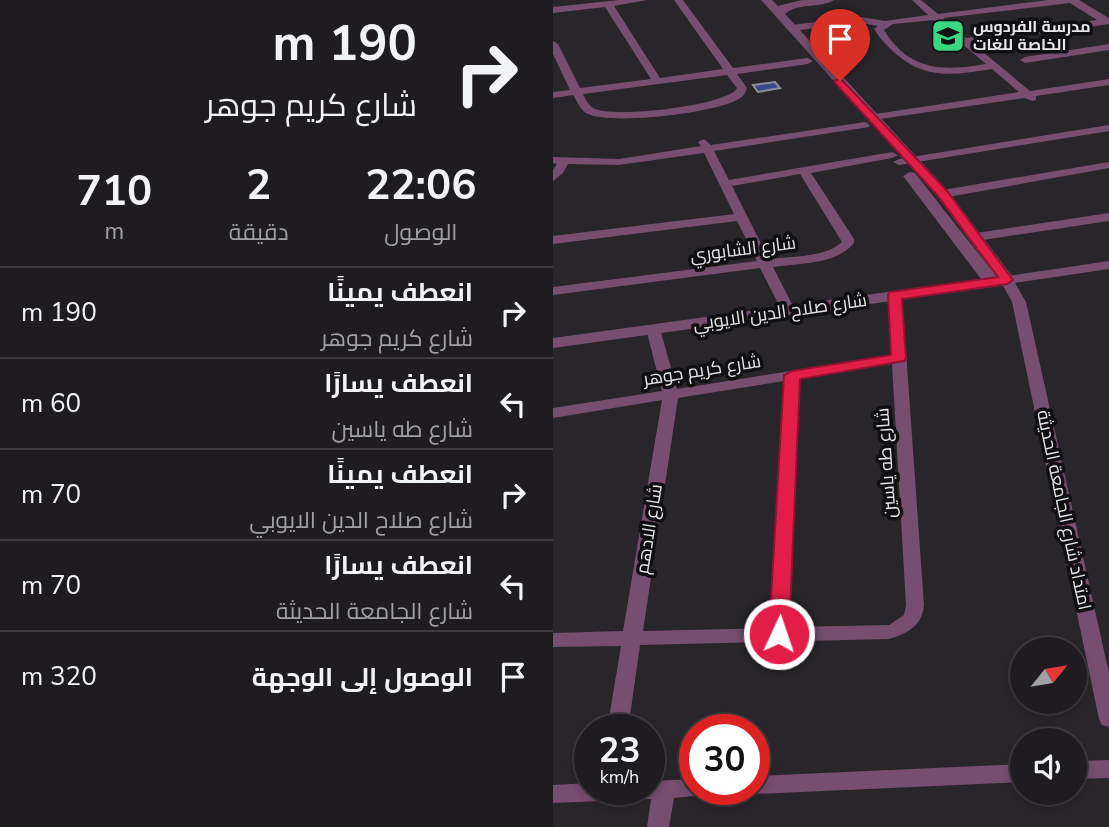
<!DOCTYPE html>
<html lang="ar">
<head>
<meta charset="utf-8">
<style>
  body { margin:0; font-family:"Nunito Sans",Cairo,sans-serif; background:#262529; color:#f1f3f6; direction:rtl; height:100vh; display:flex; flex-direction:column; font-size:26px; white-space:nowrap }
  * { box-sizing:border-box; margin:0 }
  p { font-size:23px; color:#a1a1a5 }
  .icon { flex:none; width:38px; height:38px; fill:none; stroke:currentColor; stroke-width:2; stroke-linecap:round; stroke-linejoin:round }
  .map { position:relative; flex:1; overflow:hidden; direction:ltr }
  .side { display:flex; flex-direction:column; background:#1e1c20; width:553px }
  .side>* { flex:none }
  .banner { background:#1e1c20; color:#f1f3f6; overflow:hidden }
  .needle { width:46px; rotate:60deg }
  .controls { position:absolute; left:457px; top:637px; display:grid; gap:14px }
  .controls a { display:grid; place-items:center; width:77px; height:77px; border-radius:50%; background:#1e1c20; box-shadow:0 4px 10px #0003,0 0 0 2px #3c3a3e; font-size:35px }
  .speed { position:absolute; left:21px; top:714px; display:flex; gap:14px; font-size:35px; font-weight:700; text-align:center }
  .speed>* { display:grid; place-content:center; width:91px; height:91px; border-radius:50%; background:#1e1c20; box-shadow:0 4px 10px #0003,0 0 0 2px #3c3a3e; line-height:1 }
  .speed small { font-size:18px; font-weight:400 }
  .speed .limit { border:10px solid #d22; background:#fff; color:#111 }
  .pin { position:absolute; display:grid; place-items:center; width:60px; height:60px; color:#fff; margin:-72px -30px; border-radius:50% 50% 50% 0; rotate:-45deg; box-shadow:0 0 7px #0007 }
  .pin .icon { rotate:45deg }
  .me { position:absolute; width:77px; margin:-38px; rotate:3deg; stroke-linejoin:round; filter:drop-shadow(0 0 5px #0008) }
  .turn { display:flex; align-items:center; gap:24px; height:147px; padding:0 21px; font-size:32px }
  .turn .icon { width:91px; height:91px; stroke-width:2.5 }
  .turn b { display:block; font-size:49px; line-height:60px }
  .eta { display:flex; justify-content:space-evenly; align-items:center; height:119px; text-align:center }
  .eta b { font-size:42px; font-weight:700; line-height:49px }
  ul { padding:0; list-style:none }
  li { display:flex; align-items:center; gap:21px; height:91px; padding:0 21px; border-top:2px solid #3c3a3e }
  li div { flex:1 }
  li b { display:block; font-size:26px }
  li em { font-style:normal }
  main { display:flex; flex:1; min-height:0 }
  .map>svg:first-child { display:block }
  .building { fill:#3c488b; stroke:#8e9095; stroke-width:2 }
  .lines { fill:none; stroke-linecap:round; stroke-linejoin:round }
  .minor { fill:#774d70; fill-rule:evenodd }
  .tertiary { fill:#774d70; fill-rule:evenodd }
  .route { fill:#e11d48; stroke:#92132f; stroke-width:2 }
  .labels { text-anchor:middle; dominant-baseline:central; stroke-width:7; stroke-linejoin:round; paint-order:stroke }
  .far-poi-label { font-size:16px; font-weight:bold; fill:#e7e6e9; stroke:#100f11; text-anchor:start }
  .street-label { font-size:18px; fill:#e7e6e9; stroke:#100f11 }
</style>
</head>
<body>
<main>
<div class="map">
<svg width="556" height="827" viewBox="0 0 556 827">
  <rect width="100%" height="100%" fill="#28262a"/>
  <path class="building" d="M222 82 227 88 205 92 200 85Z"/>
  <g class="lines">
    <path class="minor" d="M66 0H94L61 6 107 78 170 69 121 0H130L180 68 255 58 260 61 255 64 184 74 194 88C192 94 190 97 184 100 161 113 56 126 33 113 27 109 24 101 20 95L0 98V92L17 90 0 54V41L5 44 27 88 98 79 52 7 0 13V7ZM174 75 184 88C175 106 57 119 40 108 35 105 32 98 30 94Z
      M359 0H368L385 14 495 0H526L556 18V24L419 43 477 91 556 79V85L483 96V100L479 101 472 98 320 120 316 119V115L466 92 439 69C402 75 373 80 343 54 335 47 327 39 321 29L325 26 308 23 238 31 233 28 238 25 308 17 332 21 375 15ZM517 3 544 20 413 38 390 18ZM381 20 433 64C390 71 357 72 331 30L340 24Z
      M556 44V50L472 63 467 60 472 57Z
      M312 122 317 125 316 127 161 151 176 180 339 152 345 155 339 158 258 173 301 239V243C283 265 247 263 220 267L242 310 240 313H230L207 268 0 295V287L204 261 184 221 0 244V236L181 214 151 153 66 165 15 164 10 173 0 181V170L4 164 0 163V157L66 159 148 146 145 142 151 139 158 145ZM247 174 289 242C272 258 238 256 216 259L179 186Z
      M556 125V131L346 165 340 162 346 159Z
      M556 162V168L390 198 384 194 390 190Z
      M556 213V221L423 241 417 237 423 233Z
      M556 261V269L462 283 473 302 556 673V727L549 725 546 719 459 302 447 280 454 276Z
      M342 291 349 295 371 605C369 626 355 633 336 639L87 645 75 730H54L68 646 0 647V633L70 631 109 400 0 418V408L109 391 93 329 100 325 107 329 124 389 338 355 335 295ZM339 364 353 605 351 615 336 625 236 627 246 378ZM231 381 217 628 90 631 125 398Z
      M556 760V778L522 779V761Z
      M469 764V782L201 794 192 789H201V776Z
      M142 779V789H152L150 795 121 798 116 827H94L98 799 0 803V785L37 783V789H96V781Z"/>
    <path class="tertiary" d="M208 0H219L225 6 249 0H281C267 9 245 2 232 14L395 191 462 280 454 285 0 348V338L428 279 350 176 357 172 362 173 439 271 385 197Z"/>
  </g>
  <path class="route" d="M287 78 394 191 460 280 454 284 349 299 353 358 351 361 247 379 236 634 233 639 226 641 219 639 216 634 231 375 239 371 338 355 335 295 337 292 445 277 385 196 283 84 281 81Z"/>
  <defs>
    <symbol id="school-square" viewBox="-11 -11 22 22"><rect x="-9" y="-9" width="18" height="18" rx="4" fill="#36d881" stroke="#100f11"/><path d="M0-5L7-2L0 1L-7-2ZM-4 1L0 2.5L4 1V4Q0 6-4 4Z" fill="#111"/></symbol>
  </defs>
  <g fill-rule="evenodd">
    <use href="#school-square" x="376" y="17" width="38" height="38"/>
  </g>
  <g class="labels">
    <g class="far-poi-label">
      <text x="420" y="27">مدرسة الفردوس<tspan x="420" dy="18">الخاصة للغات</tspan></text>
    </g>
    <g class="street-label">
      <text transform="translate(190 249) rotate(-7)">شارع الشابوري</text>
      <text transform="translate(227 312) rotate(-8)">شارع صلاح الدين الايوبي</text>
      <text transform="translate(149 370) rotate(-9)">شارع كريم جوهر</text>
      <text transform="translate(333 463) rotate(-94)">شارع طه ياسين</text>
      <text transform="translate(511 510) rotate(78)">امتداد شارع الجامعة الحديثة</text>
      <text transform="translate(96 529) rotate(-81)">شارع الادهم</text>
    </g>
  </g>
</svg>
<div class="controls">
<a><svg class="needle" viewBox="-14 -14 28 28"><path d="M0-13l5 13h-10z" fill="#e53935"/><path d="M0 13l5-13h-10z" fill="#a1a1a5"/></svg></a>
<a><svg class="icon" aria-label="sound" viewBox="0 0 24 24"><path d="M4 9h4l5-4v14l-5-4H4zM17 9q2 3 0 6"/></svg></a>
</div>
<div class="speed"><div>23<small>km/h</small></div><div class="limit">30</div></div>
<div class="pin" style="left:287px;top:81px;background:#d93025"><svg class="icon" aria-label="arrive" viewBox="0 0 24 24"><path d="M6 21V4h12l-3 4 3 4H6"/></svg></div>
<svg class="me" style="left:226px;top:634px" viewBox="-20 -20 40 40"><circle r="17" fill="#e11d48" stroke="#fff" stroke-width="3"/><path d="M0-11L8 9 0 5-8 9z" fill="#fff"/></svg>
</div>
<section class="side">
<div class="banner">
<div class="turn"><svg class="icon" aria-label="right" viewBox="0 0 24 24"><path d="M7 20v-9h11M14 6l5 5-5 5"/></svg><div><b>190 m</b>شارع كريم جوهر</div></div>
</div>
<div class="eta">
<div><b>22:06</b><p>الوصول</p></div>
<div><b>2</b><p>دقيقة</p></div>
<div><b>710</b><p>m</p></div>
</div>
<ul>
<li><svg class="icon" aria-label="right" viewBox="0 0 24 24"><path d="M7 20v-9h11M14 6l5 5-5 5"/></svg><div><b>انعطف يمينًا</b><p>شارع كريم جوهر</p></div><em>190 m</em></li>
<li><svg class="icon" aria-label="left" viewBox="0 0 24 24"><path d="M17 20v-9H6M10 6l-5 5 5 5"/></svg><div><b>انعطف يسارًا</b><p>شارع طه ياسين</p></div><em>60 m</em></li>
<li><svg class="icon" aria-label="right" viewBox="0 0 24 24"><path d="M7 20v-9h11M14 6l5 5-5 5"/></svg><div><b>انعطف يمينًا</b><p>شارع صلاح الدين الايوبي</p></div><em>70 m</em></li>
<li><svg class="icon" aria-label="left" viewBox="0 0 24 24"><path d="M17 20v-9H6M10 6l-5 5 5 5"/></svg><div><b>انعطف يسارًا</b><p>شارع الجامعة الحديثة</p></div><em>70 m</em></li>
<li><svg class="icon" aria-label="arrive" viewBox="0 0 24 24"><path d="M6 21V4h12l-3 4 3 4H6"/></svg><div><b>الوصول إلى الوجهة</b></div><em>320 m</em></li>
</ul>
</section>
</main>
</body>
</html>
